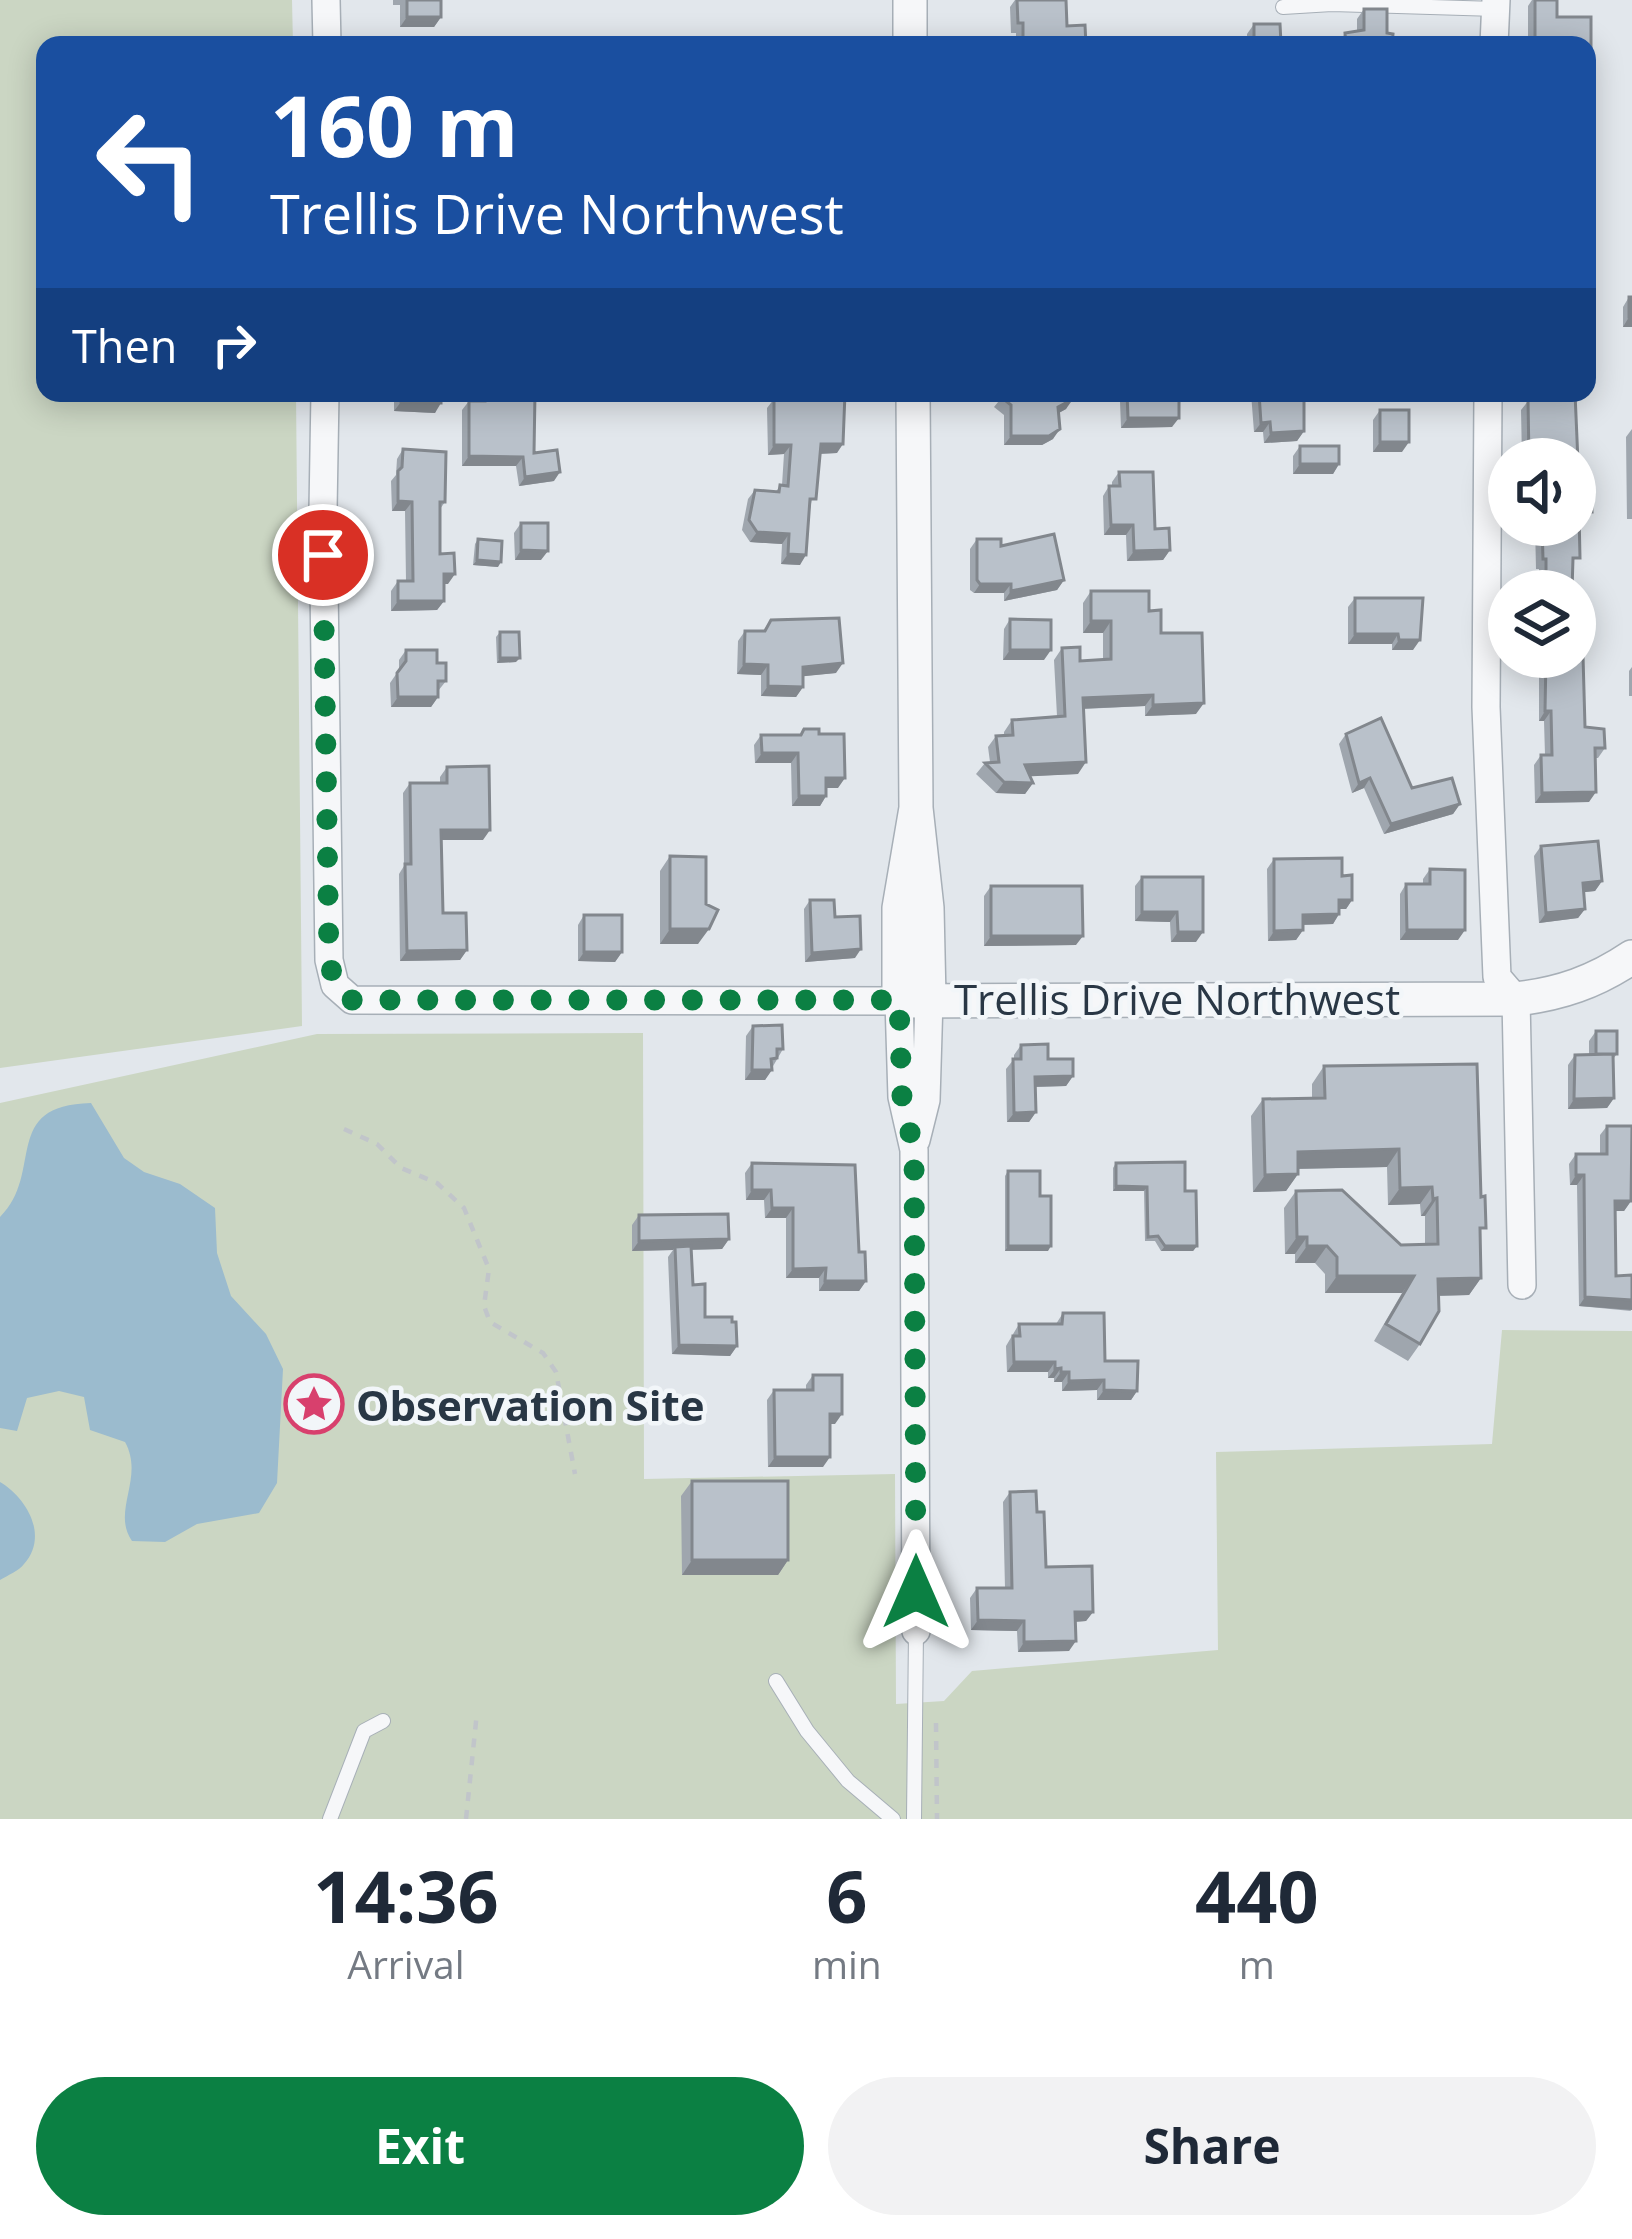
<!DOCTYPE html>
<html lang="en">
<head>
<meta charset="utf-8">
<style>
  body { margin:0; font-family:"Open Sans",sans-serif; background:#f2f2f3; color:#1f2937; height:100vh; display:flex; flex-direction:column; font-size:45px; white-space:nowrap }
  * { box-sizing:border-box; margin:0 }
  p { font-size:39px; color:#747a83 }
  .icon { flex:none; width:66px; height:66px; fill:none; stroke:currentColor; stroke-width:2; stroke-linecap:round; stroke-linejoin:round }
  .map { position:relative; height:1819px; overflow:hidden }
  .panel { display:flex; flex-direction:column; background:#fff; flex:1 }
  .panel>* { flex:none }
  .banner { position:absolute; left:36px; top:36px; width:1560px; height:366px; border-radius:24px; box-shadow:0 6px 30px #0003; background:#1a4fa0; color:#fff; overflow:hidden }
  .controls { position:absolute; left:1488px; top:438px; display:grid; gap:24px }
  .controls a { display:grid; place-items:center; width:108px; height:108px; border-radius:50%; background:#fff; box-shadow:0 6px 30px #0003; font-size:60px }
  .pin { position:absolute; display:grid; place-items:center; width:102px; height:102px; color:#fff; margin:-51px; border:6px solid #fff; border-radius:50%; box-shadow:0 3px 12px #0007 }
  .me { position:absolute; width:132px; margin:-66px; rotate:0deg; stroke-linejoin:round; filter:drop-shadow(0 0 9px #0008) }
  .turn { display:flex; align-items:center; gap:42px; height:252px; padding:0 36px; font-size:54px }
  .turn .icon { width:156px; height:156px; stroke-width:2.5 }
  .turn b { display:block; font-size:84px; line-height:102px }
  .then { display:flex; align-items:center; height:114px; padding:0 36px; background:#0003; gap:24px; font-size:45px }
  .eta { display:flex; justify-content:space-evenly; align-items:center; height:204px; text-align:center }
  .eta b { font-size:72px; font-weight:700; line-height:84px }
  .button { display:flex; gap:24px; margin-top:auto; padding:24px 36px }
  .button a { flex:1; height:138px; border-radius:72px; background:#0b8043; color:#fff; font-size:48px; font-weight:700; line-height:138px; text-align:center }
  .button a+a { background:#f2f2f3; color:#1f2937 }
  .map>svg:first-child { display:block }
  .green { fill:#cbd6c3 }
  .water { fill:#9bbbce }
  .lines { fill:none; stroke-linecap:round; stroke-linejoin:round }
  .service-casing { stroke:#a7afb7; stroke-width:16 }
  .minor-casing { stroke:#a7afb7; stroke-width:30 }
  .tertiary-casing { stroke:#a7afb7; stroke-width:36 }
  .path { stroke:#c1c5ca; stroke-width:4.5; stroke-dasharray:9 9; stroke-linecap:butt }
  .service { stroke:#f6f7f9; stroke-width:14 }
  .minor { stroke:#f6f7f9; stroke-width:27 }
  .tertiary { stroke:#f6f7f9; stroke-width:33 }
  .wall { fill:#9fa6ae }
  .shaded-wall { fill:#82878d }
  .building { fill:#b9c1ca; stroke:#82878d; stroke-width:3 }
  .route { stroke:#0b8043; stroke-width:21; stroke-dasharray:0 37.8 }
  .labels { text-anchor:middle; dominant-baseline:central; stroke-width:9; stroke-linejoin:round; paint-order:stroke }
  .street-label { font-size:42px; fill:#293745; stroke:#f2f6f9 }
  .poi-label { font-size:42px; font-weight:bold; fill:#293745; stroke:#f2f6f9; text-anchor:start }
</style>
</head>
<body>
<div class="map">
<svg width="1632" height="1819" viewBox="0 0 1632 1819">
  <rect width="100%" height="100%" fill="#e2e7ec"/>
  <path class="green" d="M0 0H292L293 45H45V393H296L302 1026 0 1068Z
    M643 1033 644 1479 895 1474 896 1704 944 1701 972 1671 1218 1650 1216 1452 1492 1444 1502 1330 1632 1331V1819H0V1103L317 1034Z"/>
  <path class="water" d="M91 1103 124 1158 144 1172 180 1184 215 1208 217 1253 231 1296 266 1334 283 1369 277 1483 259 1513 197 1524 165 1542 132 1541C111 1511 145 1478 125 1442L90 1430 84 1397 59 1391 27 1398 17 1431 0 1428V1217C45 1173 0 1105 91 1103Z
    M0 1482C27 1498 49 1536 24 1564 19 1571 8 1575 0 1580Z"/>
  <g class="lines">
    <defs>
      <path id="service" d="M1283 7 1332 4 1496 9
        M776 1681 807 1731 848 1781 893 1819
        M330 1819 364 1731 383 1721
        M914 1819 916 1631"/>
      <path id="minor" d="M326 0 327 45
        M1494 45 1496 0
        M325 393 323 510 329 960 335 985 352 1000 899 1001 902 1097 914 1150 916 1631
        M1488 393 1486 707 1497 977 1516 999 1522 1285
        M916 1140 926 1100 929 999"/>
      <path id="tertiary" d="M910 0V45
        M913 393 916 808 927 908 929 999
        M916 808 899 908V1001L1516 999C1560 994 1595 982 1632 957"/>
    </defs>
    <use href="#service" class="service-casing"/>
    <use href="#minor" class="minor-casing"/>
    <use href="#tertiary" class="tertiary-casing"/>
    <path class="path" d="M344 1129 377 1144 401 1168 437 1183 464 1208 489 1269 484 1306 490 1322 543 1353 556 1372 575 1474
      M936 1723 937 1819
      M466 1819 477 1712"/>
    <use href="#service" class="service"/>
    <use href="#minor" class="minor"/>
    <use href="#tertiary" class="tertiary"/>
  </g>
  <path class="wall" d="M393 0H441V17L434 27H400V5H393Z
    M1015 0H1066L1067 26 1086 45H1016V33H1011L1010 7Z
    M1532 0H1557V17L1587 45H1528V6Z
    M1364 9 1387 33 1392 45H1339L1345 33 1357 31V19Z
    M1254 24 1281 43 1302 45H1247V34Z
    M1629 297H1632V327H1623V307Z
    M394 393H441L435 413 394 411Z
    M479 393H535L534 453 554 481 519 486 516 466H462V410L469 401H479Z
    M790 393H845L837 453 820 454 800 565 781 564 782 544 750 542 742 530 748 499 755 490 776 491 782 485 784 454 768 455 767 408 774 399 790 398Z
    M1003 393H1071L1066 409 1059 413 1053 439 1042 445H1004V415L994 407 1003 396Z
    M1126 393H1179L1172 427 1121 428 1120 401Z
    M1251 393H1304V431L1297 441 1264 443 1263 432H1254Z
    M1529 393H1575L1579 485 1592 512 1585 522H1579L1573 568 1572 591H1539V569H1536L1535 525H1575V459H1522L1521 410 1529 400Z
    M1380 410 1402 452H1373V420Z
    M1632 429V519H1627L1626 437Z
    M1300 446 1339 464 1333 474H1293V456Z
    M403 449 445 502 440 509V554L448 584H444V601L437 610 391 611V591L398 581H406L405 511H392L391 481 396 475 397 459Z
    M1119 472 1170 550 1163 560 1127 561 1126 535H1104L1103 496 1109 486H1112V482Z
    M521 523 541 560H515L514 533Z
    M478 539 498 567 473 565 475 544Z
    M977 539 1001 546 1064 580 1057 590 1004 601V593H974L970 590V549Z
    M1091 591 1149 611 1196 714 1145 716V706L1083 709 1078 774 1030 776 1033 783 1025 794 996 793 976 774 985 763 990 762 988 747 996 736 1004 735V732L1012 720 1057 716 1054 660 1062 648 1080 661 1103 660V633H1083V603Z
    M1355 598H1423L1413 650H1392V644H1348V607Z
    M1010 619 1044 660H1003L1004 629Z
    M771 620 836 673 803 676V687L796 697 761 696V675L737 674 738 641 745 631H763Z
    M500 632 516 662 497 663 496 637Z
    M406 650 437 663 446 681 438 691V697L431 707H391L390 683 399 670V660Z
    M1539 657H1575L1585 727 1605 748 1598 758H1595L1589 802 1535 803 1534 765 1541 755H1545L1544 721H1539Z
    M1632 667V696H1629V671Z
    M819 734 838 788H826V796L820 806H792L791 763H755L754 745 761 735Z
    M1346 734 1412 788 1460 804 1453 814 1384 834 1364 788 1352 793 1339 744Z
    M447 767 483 840H442L443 913 467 950 460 960 400 961 399 874 404 866 403 793 410 783H440V777Z
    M1541 846 1602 881 1595 891 1584 892 1585 909 1578 918 1539 923 1534 856Z
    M670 856 706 904 698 944H660V871Z
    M1274 859 1342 876 1352 900 1346 909H1339V914L1333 924 1303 925V930L1296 940 1268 941 1267 869Z
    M1430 869 1458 940H1400V894L1406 884H1423V879Z
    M1142 877H1203L1196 942H1171L1170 922 1135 921V886Z
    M991 886 1076 945 984 946V896Z
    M810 900 835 917 855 958 805 962 804 909Z
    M584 915 622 952 615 962 578 961V925Z
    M753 1026 783 1049 765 1080H745L746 1036Z
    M1596 1031 1617 1054 1613 1059 1614 1098 1607 1108 1568 1109V1065L1575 1055H1589V1041Z
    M1021 1045 1048 1059 1073 1076 1066 1086 1035 1087 1036 1112 1029 1122H1007L1006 1069 1014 1059V1055Z
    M1324 1066 1480 1236 1481 1278 1469 1295 1438 1296 1420 1344 1408 1361 1374 1341 1402 1293H1325V1274L1315 1263H1295V1254H1285L1284 1208 1296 1191 1401 1245 1425 1244V1216H1421L1420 1204 1388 1205 1387 1167 1298 1169V1174L1286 1191 1253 1192 1251 1116 1263 1099 1312 1098V1084Z
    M1607 1126H1632L1631 1201 1624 1211H1615L1616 1276 1631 1311 1579 1306 1577 1185H1570L1569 1164 1576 1154H1600V1135Z
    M752 1163 859 1252 866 1281 859 1291H819V1278H786V1218H765L764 1200H746L745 1173Z
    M1116 1163 1185 1191 1197 1246 1193 1251H1161L1155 1241H1145L1144 1191H1113V1168Z
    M1008 1171 1040 1196 1048 1251H1005V1176Z
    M639 1215 729 1239 722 1249 691 1250 693 1285 705 1317 732 1322 737 1346 730 1356 672 1354 668 1257 673 1250 632 1251V1225Z
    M1063 1313 1105 1361 1137 1391 1131 1400H1097V1390L1062 1391V1382H1054V1378H1048V1372H1007L1006 1346 1019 1324H1056Z
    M813 1375 835 1424H830L823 1467H768L767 1400 774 1390H806V1385Z
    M692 1481 788 1560 778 1575H682L681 1496Z
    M1010 1492 1037 1512 1046 1567 1093 1612 1086 1621 1076 1622 1069 1651 1018 1652 1017 1631 971 1630 970 1598 977 1588H1005L1003 1502Z"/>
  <path class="shaded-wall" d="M407 17H441L434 27H400Z
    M1629 317H1632V327H1623Z
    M1073 399 1066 409 1051 417 1058 407Z
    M401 402 441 403 435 413 394 411Z
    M1128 418H1179L1172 427 1121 428Z
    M1270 422 1263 432H1254L1261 423Z
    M1060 429 1053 439 1042 445H1004L1011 436Z
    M1304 431 1297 441 1264 443 1271 433Z
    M1380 442H1409L1402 452H1373Z
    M821 444H843L837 453 814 454Z
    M774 445H791L784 454 768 455Z
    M469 456 523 457 516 466H462Z
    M1300 464H1339L1333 474H1293Z
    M560 472 554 481 519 486 525 477Z
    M398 501 412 502 405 511H392Z
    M1579 512H1592L1585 522H1575Z
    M1111 525H1133L1126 535H1104Z
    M757 532 789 534 782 544 750 542Z
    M521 550 548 551 541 560H515Z
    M1170 550 1163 560 1127 561 1134 551Z
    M788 554 806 555 800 565 781 564Z
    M477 560 501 562 498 567 473 565Z
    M444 574H455L448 584H437Z
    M1064 580 1057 590 1004 601 1011 591Z
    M980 584H1011L1004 593H974Z
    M398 601H444L437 610 391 611Z
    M1091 621H1111L1103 633H1083Z
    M1355 634H1398L1392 644H1348Z
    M1399 640H1420L1413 650H1392Z
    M1010 650H1051L1044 660H1003Z
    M500 658H520L516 662 497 663Z
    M843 663 836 673 796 677 803 667Z
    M744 664 768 665 761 675 737 674Z
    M768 686 803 687 796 697 761 696Z
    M1153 695 1145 706 1075 709 1083 698Z
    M398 697H438L431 707H391Z
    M1204 703 1196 714 1145 716 1153 705Z
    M1545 711H1551L1544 721H1539Z
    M762 753H798L791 763H755Z
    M1086 762 1078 774 1017 777 1025 765Z
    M826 778H845L838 788H819Z
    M1370 778 1364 788 1352 793 1359 783Z
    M1004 782 1033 783 1025 794 996 793Z
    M1596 792 1589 802 1535 803 1542 793Z
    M799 796H826L820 806H792Z
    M1460 804 1453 814 1384 834 1391 824Z
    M441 830H490L483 840H434Z
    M1602 881 1595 891 1576 893 1583 883Z
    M1339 900H1352L1346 909H1332Z
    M1585 909 1578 918 1539 923 1546 913Z
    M1142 912H1177L1170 922 1135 921Z
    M1339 914 1333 924 1296 925 1303 915Z
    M670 929H709L698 944H660Z
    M1303 930 1296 940 1268 941 1274 931Z
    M1407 930H1465L1458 940H1400Z
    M1178 932H1203L1196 942H1171Z
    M991 936H1083L1076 945 984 946Z
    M861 949 855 958 805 962 812 953Z
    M467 950 460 960 400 961 407 951Z
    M584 952H622L615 962 578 961Z
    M752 1070H772L765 1080H745Z
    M1073 1076 1066 1086 1028 1087 1035 1077Z
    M1614 1098 1607 1108 1568 1109 1574 1099Z
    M1036 1112 1029 1122H1007L1014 1113Z
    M1399 1149 1387 1167 1286 1169 1298 1152Z
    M1298 1174 1286 1191 1253 1192 1265 1175Z
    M1576 1175H1584L1577 1185H1570Z
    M1116 1186 1147 1187 1144 1191H1113Z
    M1432 1187 1420 1204 1388 1205 1400 1188Z
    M752 1190H771L764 1200H746Z
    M1437 1198 1425 1216H1421L1433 1199Z
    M1615 1201H1631L1624 1211H1608Z
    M772 1208H793L786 1218H765Z
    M1297 1237H1307L1295 1254H1285Z
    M729 1239 722 1249 675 1250V1247L673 1250 632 1251 639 1241Z
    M1008 1246H1051L1048 1251H1005Z
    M1165 1246H1197L1193 1251H1161Z
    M1307 1246H1327L1315 1263H1295Z
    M826 1268 819 1278H786L793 1269Z
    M1337 1276H1414L1402 1293H1325Z
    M1481 1278 1469 1295 1426 1296 1438 1279Z
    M825 1281H866L859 1291H819Z
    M1585 1297 1632 1300V1310L1579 1306Z
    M679 1345 737 1346 730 1356 672 1354Z
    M1014 1362H1055L1048 1372H1007Z
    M1061 1368 1054 1378H1048L1055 1369Z
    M1061 1372H1069L1062 1382H1054Z
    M1104 1380 1097 1390 1062 1391 1069 1381Z
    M1104 1390 1137 1391 1131 1400H1097Z
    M830 1414H842L835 1424H823Z
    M775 1457H830L823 1467H768Z
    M692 1560H788L778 1575H682Z
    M1075 1612H1093L1086 1621 1069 1622Z
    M978 1620 1024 1621 1017 1631 971 1630Z
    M1076 1641 1069 1651 1018 1652 1024 1642Z"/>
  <path class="building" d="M407 0H441V17H407Z
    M1017 0H1066L1067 26 1085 25 1086 45H1023V23H1018Z
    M1535 0H1557V17H1591V72H1587V45H1535Z
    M1364 9H1387V33L1393 34 1392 45H1346L1345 33 1364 30Z
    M1254 24H1280L1281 43H1302V45H1254Z
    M1629 297H1632V317H1629Z
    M401 393H441V403L401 402Z
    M485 393H535L534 453 557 450 560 472 525 477 523 457 469 456V401H485Z
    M797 393H845L843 444H821L816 499H810L806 555 788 554 789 534 757 532 749 520 755 490 779 492 780 485 788 486 791 445H774V399L797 398Z
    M1006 393H1071L1073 399 1058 407 1060 429 1049 436H1011V405L1001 397Z
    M1127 393H1179V418H1128Z
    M1259 393H1304V431L1271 433 1270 422 1261 423Z
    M1536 393H1575L1579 485H1591L1592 512H1579L1580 558H1573L1572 591H1546V559H1543L1542 525H1575V459H1529L1528 400H1536Z
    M1380 410H1409V442H1380Z
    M1300 446H1339V464H1300Z
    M403 449 446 452 445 502H440V554L454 553 455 574H444V601H398V581H413L412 502 398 501V471L402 467Z
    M1119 472H1153L1155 529 1169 528 1170 550 1134 551 1133 525H1111L1109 486H1120Z
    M521 523H548V551L521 550Z
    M1054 534 1064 580 1011 591V584H980L977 580V539H1001V546Z
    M478 539 502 541 501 562 477 560Z
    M1091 591H1149V611L1161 610V633H1202L1204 703 1153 705V695L1083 698 1086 762 1025 765 1033 783 1004 782 985 763 999 762 996 736 1013 735 1012 720 1065 716 1062 648 1080 647V661L1111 659V621H1091Z
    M1355 598H1423L1420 640H1399L1398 634H1355Z
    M839 618 843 663 803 667V687L768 686V665L744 664 745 631H765L771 620Z
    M1010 619 1051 620V650H1010Z
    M500 632H519L520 658H500Z
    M406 650H437V663H446V681H438V697H398L397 673 406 661Z
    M1575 656H1583L1585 727 1604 729 1605 748H1595L1596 792 1542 793 1541 755H1552L1551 711H1545L1546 657Z
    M1381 718 1412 788 1452 778 1460 804 1391 824 1370 778 1359 783 1346 734Z
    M804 729H819V734H844L845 778H826V796H799L798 753H762L761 735H801Z
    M489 766 490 830H441L443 913H466L467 950 407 951 405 864H411L410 783H447V767Z
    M1598 841 1602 881 1583 883 1585 909 1546 913 1541 846Z
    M670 856 706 857V904L718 910 709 929H670Z
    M1342 858V876L1352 875V900H1339V914L1303 915V930L1274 931V859Z
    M1430 869 1465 870V930H1407L1406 884H1430Z
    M1142 877H1203V932H1178L1177 912H1142Z
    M991 886H1082L1083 936H991Z
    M810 900H834L835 917 860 916 861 949 812 953Z
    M584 915H622V952H584Z
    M782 1025 783 1049H777V1058L771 1059 772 1070H752L753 1026Z
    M1596 1031H1617V1054H1596Z
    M1048 1044V1059H1073V1076L1035 1077 1036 1112 1014 1113 1013 1059H1021V1045Z
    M1613 1054 1614 1098 1574 1099 1575 1055Z
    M1477 1064 1481 1197 1485 1196 1486 1228H1480L1481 1278 1438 1279 1439 1311 1420 1344 1386 1324 1414 1276H1337V1257L1327 1246H1307V1237H1297L1296 1191 1342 1190 1401 1245 1438 1244 1437 1198 1433 1199 1432 1187 1400 1188 1399 1149 1298 1152V1174L1265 1175 1263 1099 1325 1098 1324 1066Z
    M1607 1126H1632L1631 1201H1615L1616 1276 1632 1275V1300L1585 1297 1584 1175H1576V1154H1607Z
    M1185 1162V1191H1196L1197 1246H1165L1158 1236 1148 1237 1147 1187 1116 1186V1163Z
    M752 1163 855 1165 859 1252H865L866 1281H825L826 1268 793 1269V1208H772L771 1190H752Z
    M1008 1171H1040V1196H1051V1246H1008Z
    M728 1214 729 1239 639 1241V1215Z
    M691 1246 693 1285 705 1284V1317H732V1322H736L737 1346 679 1345 675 1247Z
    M1063 1313H1104L1105 1361H1138L1137 1391 1104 1390V1380L1069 1381V1372H1061V1368L1055 1369V1362H1014L1013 1336H1020L1019 1324H1062Z
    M813 1375H842V1414H830V1457H775L774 1390H813Z
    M692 1481H788V1560H692Z
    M1036 1491 1037 1512H1044L1046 1567 1092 1566 1093 1612H1075L1076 1641 1024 1642V1621L978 1620 977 1588H1012L1010 1492Z"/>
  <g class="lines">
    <path class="route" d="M323 555 329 960 335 985 352 1000H899L902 1097 914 1150 916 1592"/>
  </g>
  <defs>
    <symbol id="sight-ring" viewBox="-11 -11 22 22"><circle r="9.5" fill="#f2f6f9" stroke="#d8406d" stroke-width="1.5"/><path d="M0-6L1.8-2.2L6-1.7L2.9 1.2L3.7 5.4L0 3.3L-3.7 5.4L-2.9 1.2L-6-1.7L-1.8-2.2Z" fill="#d8406d"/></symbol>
  </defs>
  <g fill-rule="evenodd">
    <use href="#sight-ring" x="281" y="1371" width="66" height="66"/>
  </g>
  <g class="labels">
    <g class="street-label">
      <text x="1177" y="998">Trellis Drive Northwest</text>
    </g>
    <g class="poi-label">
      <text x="356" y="1404">Observation Site</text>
    </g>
  </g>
</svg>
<div class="controls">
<a><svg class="icon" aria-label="sound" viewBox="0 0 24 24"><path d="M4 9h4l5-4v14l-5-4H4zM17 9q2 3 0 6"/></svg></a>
<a><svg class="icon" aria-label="layers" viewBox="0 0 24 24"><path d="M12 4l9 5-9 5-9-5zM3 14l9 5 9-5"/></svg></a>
</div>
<div class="pin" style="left:323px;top:555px;background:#d93025"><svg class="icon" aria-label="arrive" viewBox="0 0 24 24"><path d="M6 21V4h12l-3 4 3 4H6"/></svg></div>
<svg class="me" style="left:916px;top:1592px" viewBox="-20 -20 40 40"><path d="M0-17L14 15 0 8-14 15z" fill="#0b8043" stroke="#fff" stroke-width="4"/></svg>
<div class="banner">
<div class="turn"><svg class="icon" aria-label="left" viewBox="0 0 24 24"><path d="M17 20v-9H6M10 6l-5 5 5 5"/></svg><div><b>160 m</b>Trellis Drive Northwest</div></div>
<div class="then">Then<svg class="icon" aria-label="right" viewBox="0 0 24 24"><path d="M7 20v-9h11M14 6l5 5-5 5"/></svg></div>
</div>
</div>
<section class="panel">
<div class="eta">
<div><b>14:36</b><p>Arrival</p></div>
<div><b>6</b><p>min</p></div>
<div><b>440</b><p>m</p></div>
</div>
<div class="button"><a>Exit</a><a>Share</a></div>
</section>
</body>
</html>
